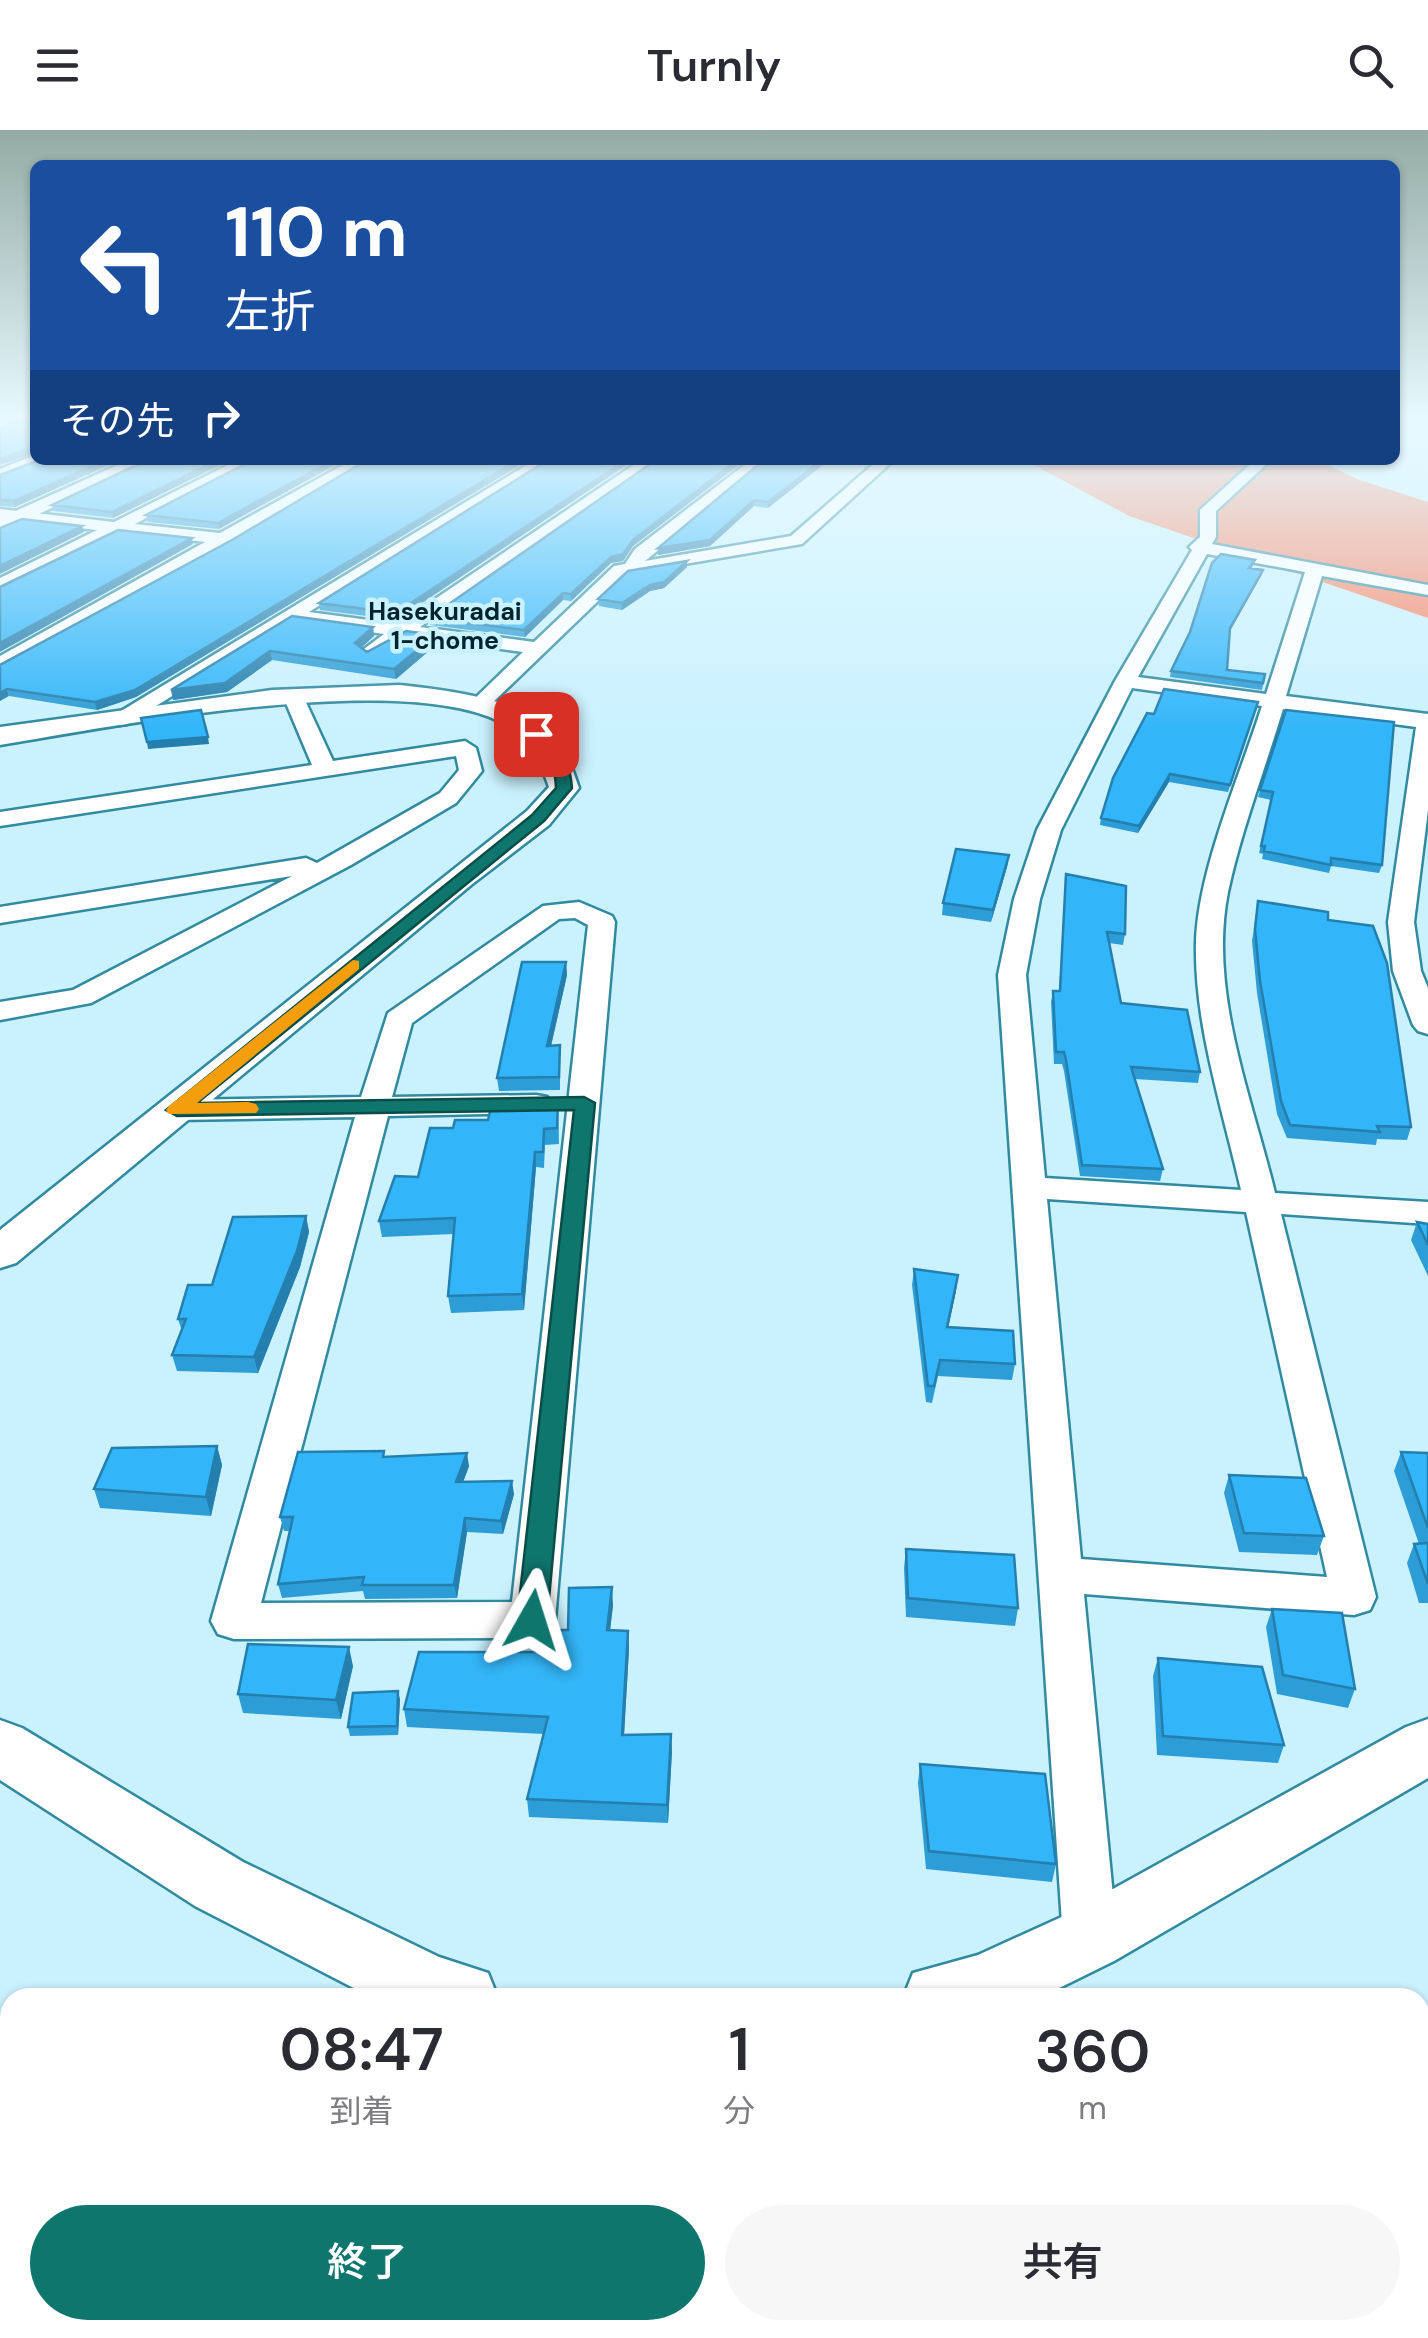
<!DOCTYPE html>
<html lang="ja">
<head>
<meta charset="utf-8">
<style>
  body { margin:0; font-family:"DM Sans","Noto Sans JP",sans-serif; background:#f7f7f7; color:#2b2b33; height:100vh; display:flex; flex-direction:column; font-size:38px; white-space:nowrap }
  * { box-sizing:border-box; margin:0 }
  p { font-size:32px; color:#7c7c81 }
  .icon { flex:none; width:55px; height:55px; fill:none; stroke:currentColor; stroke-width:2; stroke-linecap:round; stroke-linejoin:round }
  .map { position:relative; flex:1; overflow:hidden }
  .panel { position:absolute; left:0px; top:1858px; width:1430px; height:352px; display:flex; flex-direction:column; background:#fff; border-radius:30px 30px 0 0; box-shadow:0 2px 8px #0004 }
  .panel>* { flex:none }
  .top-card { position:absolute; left:30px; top:30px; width:1370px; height:305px; border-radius:15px; box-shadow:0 2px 8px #0004; background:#1a4fa0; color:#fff; overflow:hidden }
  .pin { position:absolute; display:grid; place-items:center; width:85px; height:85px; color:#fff; margin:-42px; border-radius:20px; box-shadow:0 5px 15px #0006 }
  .me { position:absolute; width:110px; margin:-55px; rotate:6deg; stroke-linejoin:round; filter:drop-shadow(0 0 8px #0008) }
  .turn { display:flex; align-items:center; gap:35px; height:210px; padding:0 30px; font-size:45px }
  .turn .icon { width:130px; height:130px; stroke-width:2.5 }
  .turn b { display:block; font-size:70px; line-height:85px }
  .then { display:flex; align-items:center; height:95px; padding:0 30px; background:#0003; gap:20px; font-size:38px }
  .eta { display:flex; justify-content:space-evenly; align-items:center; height:170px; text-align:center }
  .eta b { font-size:60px; font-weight:600; line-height:70px }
  .primary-button { display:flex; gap:20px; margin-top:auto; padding:20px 30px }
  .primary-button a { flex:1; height:115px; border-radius:60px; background:#0f766e; color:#fff; font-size:40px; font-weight:600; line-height:115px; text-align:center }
  .primary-button a+a { background:#f7f7f7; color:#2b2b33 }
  header { display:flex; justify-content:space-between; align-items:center; height:130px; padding:0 30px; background:#fff; font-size:45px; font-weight:600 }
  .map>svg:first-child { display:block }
  .forest { fill:#f98868 }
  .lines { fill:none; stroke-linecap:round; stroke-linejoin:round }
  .minor-casing { stroke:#318a9f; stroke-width:5 }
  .tertiary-casing { stroke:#318a9f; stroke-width:5 }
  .minor { fill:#fff; fill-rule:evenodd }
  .tertiary { fill:#fff; fill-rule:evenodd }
  .wall { fill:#2c9dd6 }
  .shaded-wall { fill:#247fae }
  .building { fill:#33b6f9; stroke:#247fae; stroke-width:2.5 }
  .route { fill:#0f766e; stroke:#0a4d48; stroke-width:2.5 }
  .slow { fill:#f59e0b }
  .labels { text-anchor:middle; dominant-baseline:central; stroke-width:9; stroke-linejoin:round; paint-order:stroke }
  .far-neighbourhood-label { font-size:25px; font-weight:bold; fill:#00242d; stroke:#caf2fe }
</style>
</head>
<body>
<header><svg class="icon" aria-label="menu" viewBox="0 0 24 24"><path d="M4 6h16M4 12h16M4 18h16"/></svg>Turnly<svg class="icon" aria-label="search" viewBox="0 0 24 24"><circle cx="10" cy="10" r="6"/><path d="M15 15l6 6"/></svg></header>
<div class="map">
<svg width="1428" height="2208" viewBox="0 0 1428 2208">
  <rect width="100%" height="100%" fill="#caf2fe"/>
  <path class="forest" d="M1025 330H1318L1357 349 1428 372V488L1129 386Z
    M0 2065 10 2101V2200H71L80 2208H0Z"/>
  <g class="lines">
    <defs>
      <path id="minor" d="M35 325V330L40 332 0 350V339Z
        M238 330H257L135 394 220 403 352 330H370L231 413 0 540V526L205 412 119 402 0 460V448L97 400 0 389V379L114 392Z
        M535 330H553L309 482 398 494 641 330H658L420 497 534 512 614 436 625 434 635 419 751 330H767L645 431 791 406 878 330H894L802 414 626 444 487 578 480 580 469 574 523 522 406 506 370 528 360 522 384 504 293 491 127 594 119 595 108 589Z
        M1255 330H1271L1216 381V407L1212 414 1428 455V465L1322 446 1286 566 1428 584V680L1414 792 1421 841 1428 858V904L1418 901 1413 895 1393 841 1388 792 1416 597 1283 579C1265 639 1241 701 1228 762 1208 861 1252 968 1275 1063L1428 1072V1094L1281 1084 1376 1467 1370 1480 1354 1485 1084 1464 1117 1808 1109 1826 1090 1834 1071 1826 1063 1808 998 845 1014 769 1037 700 1115 551 1192 420 1189 417 1200 407V380ZM1207 424 1305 442 1266 564 1138 547ZM1132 558 1262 576C1240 646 1198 740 1196 812 1194 895 1223 980 1241 1060L1045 1048 1026 845 1040 769 1061 700ZM1047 1069 1246 1082 1327 1447 1081 1429Z
        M293 560 303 566 333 631 465 611 476 618 482 641 456 673 351 735 91 873 0 890V872L73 860 292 746 0 793V777L306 728 317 733 440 663 459 640 456 626 0 696V682L312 635 283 566Z
        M579 772 612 786 615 792 555 1490 548 1503 532 1508 234 1509 218 1504 211 1491 355 987 177 990 166 987 161 980 166 973 177 970 361 967 388 883 543 776ZM575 788 588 795 512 1472 261 1473 388 986 536 983 547 981 552 974 547 967 536 965 392 967 412 893 559 789Z"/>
      <path id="tertiary" d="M129 330H155L0 402V388Z
        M399 555C445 560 537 569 562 614 569 628 574 644 579 658L549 695 471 755 16 1133 0 1138V1100L527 681 549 657C539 629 530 606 501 592 398 540 117 596 0 615V597L272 560Z
        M1428 1589V1648L1114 1831 1039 1868H903L913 1843 978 1825 1066 1785 1406 1597Z
        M0 1590 22 1598 243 1732 439 1827 488 1843 498 1868H373L195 1776 0 1650Z"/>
    </defs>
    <use href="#minor" class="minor-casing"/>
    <use href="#tertiary" class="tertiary-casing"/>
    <use href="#minor" class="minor"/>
    <use href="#tertiary" class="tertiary"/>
  </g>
  <path class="wall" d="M39 330 15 377 0 376V345Z
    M147 330H230L113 388 53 381 52 375Z
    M253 330 219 399 148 392 146 385Z
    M367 330H528L136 567 97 580 9 566 0 535 232 410Z
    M548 330 397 490 320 480 319 473Z
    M656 330H745L633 416 623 431 611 433 571 471 563 470 525 507 430 495 429 488Z
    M764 330H829L768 378 754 376 710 416 658 425Z
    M1255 430 1252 438 1261 446 1229 503 1227 540 1265 544 1262 560 1170 547 1171 541Z
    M687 431V437L664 458 650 461 622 480 599 476 598 469Z
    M292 486 373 497 374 506 361 518 367 522 436 505 437 514 396 549 272 530 227 562 173 570Z
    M1258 572 1228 662 1169 652 1138 703 1100 695 1101 688 1154 584Z
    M1286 580 1382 735 1379 743 1331 736 1329 743 1262 729 1263 724 1259 723 1271 670 1258 667Z
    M1009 725 1007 737 991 792 942 785 943 773Z
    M1066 744 1125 804 1123 815 1109 813 1121 873 1200 942 1198 953 1135 949 1163 1039 1160 1051 1080 1046 1064 941 1062 934H1054L1051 872 1053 861H1059Z
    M1258 771 1328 790 1411 997 1407 1010 1377 1009 1376 1015 1287 1008 1277 984 1257 863 1252 811Z
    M566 832 567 845 551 916 560 915V960L499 961 497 948Z
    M558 971 559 1014 545 1015 544 1038 536 1037 524 1180 451 1183 448 1166 454 1104 382 1107 379 1091 418 1047 488 990Z
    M306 1086 309 1102 300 1137 258 1243 177 1241 172 1225 182 1201 178 1189 212 1155Z
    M1417 1092 1428 1094V1146L1411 1110Z
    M914 1139 956 1161 948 1197 1015 1234 1012 1250 938 1246 932 1273 926 1272 912 1155Z
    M217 1316 222 1335 211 1386 100 1378 94 1359Z
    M1401 1322 1428 1323V1473H1419L1407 1433 1414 1414H1419L1394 1341Z
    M386 1327 469 1336 463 1352 514 1364 503 1404 467 1402 457 1468 365 1469 363 1461 282 1468 278 1454 290 1401H284L280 1387Z
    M1229 1345 1324 1406 1317 1425 1239 1422 1224 1363Z
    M906 1419 1018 1478 1015 1496 906 1487 904 1438Z
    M613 1475 610 1500 628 1501 629 1519 624 1605 672 1621 668 1693 529 1687 527 1669 544 1604 407 1597 404 1579 553 1522 568 1500Z
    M1272 1479 1355 1559 1348 1578 1277 1564 1266 1497Z
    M1158 1528 1284 1615 1278 1633 1157 1625 1153 1546Z
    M353 1536 341 1589 243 1583 238 1564Z
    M398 1561 400 1570 398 1605 350 1606 348 1597Z
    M920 1634 1056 1734 1052 1752 926 1739 918 1653Z"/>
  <path class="shaded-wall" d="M35 316V323L0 335V329Z
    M106 330H120L15 377 14 371Z
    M217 330H230L113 388 112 382Z
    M333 330H344L219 399 218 393Z
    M518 330H528L136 567 97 580 95 572Z
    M626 330H634L397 490 396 483Z
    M737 330H745L633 416 623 431 611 433 571 471V464L611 427Z
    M822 330H829L768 378V372Z
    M754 370V376L710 416 658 425V418Z
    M82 396 84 402 0 444V436Z
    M192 408 193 414 0 522V513Z
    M687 431V437L664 458 650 461 622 480V473Z
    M1263 440 1261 446 1228 504 1230 498Z
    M563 463V470L525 507 524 500Z
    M373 497 374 506 356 522 355 513Z
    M436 505 437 514 396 549 394 539Z
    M270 521 272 530 227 562 173 570 171 560Z
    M7 559 9 566 0 571V563Z
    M208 607 209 614 148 619 147 612Z
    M1170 644 1169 652 1138 703 1139 696Z
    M1009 725 1007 737 991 792 993 780Z
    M566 832 567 845 548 929 547 916Z
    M535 1022 536 1037 524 1180 522 1164Z
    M306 1086 309 1102 300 1137 258 1243 254 1227Z
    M958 1145 956 1161 945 1213 947 1197Z
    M217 1316 222 1335 211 1386 206 1367Z
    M467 1323 469 1336 458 1366 456 1352Z
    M512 1351 514 1364 503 1404 501 1391Z
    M465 1388 467 1402 457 1468 454 1455Z
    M612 1457 613 1475 608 1518 607 1500Z
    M628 1501 629 1519 623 1623 622 1605Z
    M349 1517 353 1536 341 1589 336 1570Z
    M398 1561 400 1570 398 1605 397 1596Z
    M671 1604 672 1621 668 1693 667 1675Z"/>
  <path class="building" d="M24 289H35V316L0 329V299Z
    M39 330H106L14 371 0 370V345Z
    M147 330H217L112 382 52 375Z
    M253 330H333L218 393 146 385Z
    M367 330H518L135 560 95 572 7 559 0 563V535L232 410Z
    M548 330H626L396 483 319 473Z
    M656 330H737L633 410 623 424 611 427 571 464 563 463 524 500 429 488Z
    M764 330H822L768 372 754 370 710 410 658 418Z
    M22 389 82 396 0 436V398Z
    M118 400 192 408 0 513V457Z
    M1221 424 1255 430 1249 438 1263 440 1230 498 1227 540 1265 544 1263 553 1171 541 1190 502 1212 433Z
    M687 431 664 452 650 455 622 473 598 469 628 441Z
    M292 486 373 497 355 513 367 522 406 501 436 505 394 539 270 521 225 553 171 560Z
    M1164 559 1258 572 1230 655 1170 644 1139 696 1101 688 1113 648 1147 583 1154 584Z
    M201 580 208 607 147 612 141 588Z
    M1286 580 1394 592 1382 735 1331 728V735L1264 721 1265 716H1261L1273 662 1260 660Z
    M956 719 1009 725 993 780 943 773Z
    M1066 744 1126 756 1125 804 1107 802 1121 873 1187 880 1200 942 1131 937 1163 1039 1082 1035 1066 930 1064 922H1056L1053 861H1060Z
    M1258 771 1328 782V790L1373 796 1387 833 1411 997 1377 996 1380 1002 1290 995 1281 971 1260 851 1255 799Z
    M522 832H566L547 916 560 915 559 947 497 948Z
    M558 971 557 998 544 999 543 1022H535L522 1164 448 1166 455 1088 379 1091 395 1046 418 1047 430 998H453L455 990H488L492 973Z
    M306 1086 297 1121 254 1227 172 1225 186 1189H178L188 1155H212L233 1087Z
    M1417 1092 1428 1094V1115Z
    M914 1139 958 1145 947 1197 1013 1201 1015 1234 940 1230 934 1256H928Z
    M217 1316 206 1367 94 1359 112 1318Z
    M384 1321 383 1327 467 1323 456 1352 512 1351 501 1391 465 1388 454 1455H362L364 1447 278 1454 293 1387H280L298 1322Z
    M1401 1322 1428 1323V1398Z
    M1229 1345 1306 1348 1324 1406 1244 1403Z
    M1428 1413V1454L1414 1414Z
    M906 1419 1014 1425 1018 1478 908 1468Z
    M612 1457 607 1500 628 1501 622 1605 671 1604 667 1675 527 1669 548 1587 404 1579 419 1522H553V1500H568L569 1458Z
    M1272 1479 1342 1483 1355 1559 1283 1545Z
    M248 1514 349 1517 336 1570 238 1564Z
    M1158 1528 1262 1537 1284 1615 1163 1606Z
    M398 1561 397 1596 348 1597 353 1563Z
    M920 1634 1045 1644 1056 1734 929 1721Z"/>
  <linearGradient id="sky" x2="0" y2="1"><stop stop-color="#93aba4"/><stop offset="0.48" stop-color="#e7f9ff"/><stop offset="1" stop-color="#e7f9ff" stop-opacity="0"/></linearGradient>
  <rect width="1428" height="598" fill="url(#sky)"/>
  <path class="route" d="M531 600C560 599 570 635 572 658L544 691 197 973 584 967 595 973 547 1490 542 1499 532 1502 522 1499 517 1490 574 980 177 986 166 980 532 685 556 658C555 631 547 622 529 604Z"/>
  <path class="slow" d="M353 830 359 831V839L197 973 248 972 256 974 259 979 256 983 169 984 166 980 169 976Z"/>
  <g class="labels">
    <g class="far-neighbourhood-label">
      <text x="445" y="481">Hasekuradai<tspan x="445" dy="29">1-chome</tspan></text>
    </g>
  </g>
</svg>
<div class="pin" style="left:536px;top:604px;background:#d93025"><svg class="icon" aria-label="arrive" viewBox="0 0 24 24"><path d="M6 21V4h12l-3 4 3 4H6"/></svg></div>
<svg class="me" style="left:532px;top:1490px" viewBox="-20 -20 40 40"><path d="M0-17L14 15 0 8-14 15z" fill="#0f766e" stroke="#fff" stroke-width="4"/></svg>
<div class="top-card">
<div class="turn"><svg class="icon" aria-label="left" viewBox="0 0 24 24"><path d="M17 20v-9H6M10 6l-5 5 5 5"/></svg><div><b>110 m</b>左折</div></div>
<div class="then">その先<svg class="icon" aria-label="right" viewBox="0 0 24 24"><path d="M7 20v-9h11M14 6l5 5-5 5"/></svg></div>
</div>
<section class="panel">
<div class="eta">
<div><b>08:47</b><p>到着</p></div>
<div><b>1</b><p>分</p></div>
<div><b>360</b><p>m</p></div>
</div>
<div class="primary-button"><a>終了</a><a>共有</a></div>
</section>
</div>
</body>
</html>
